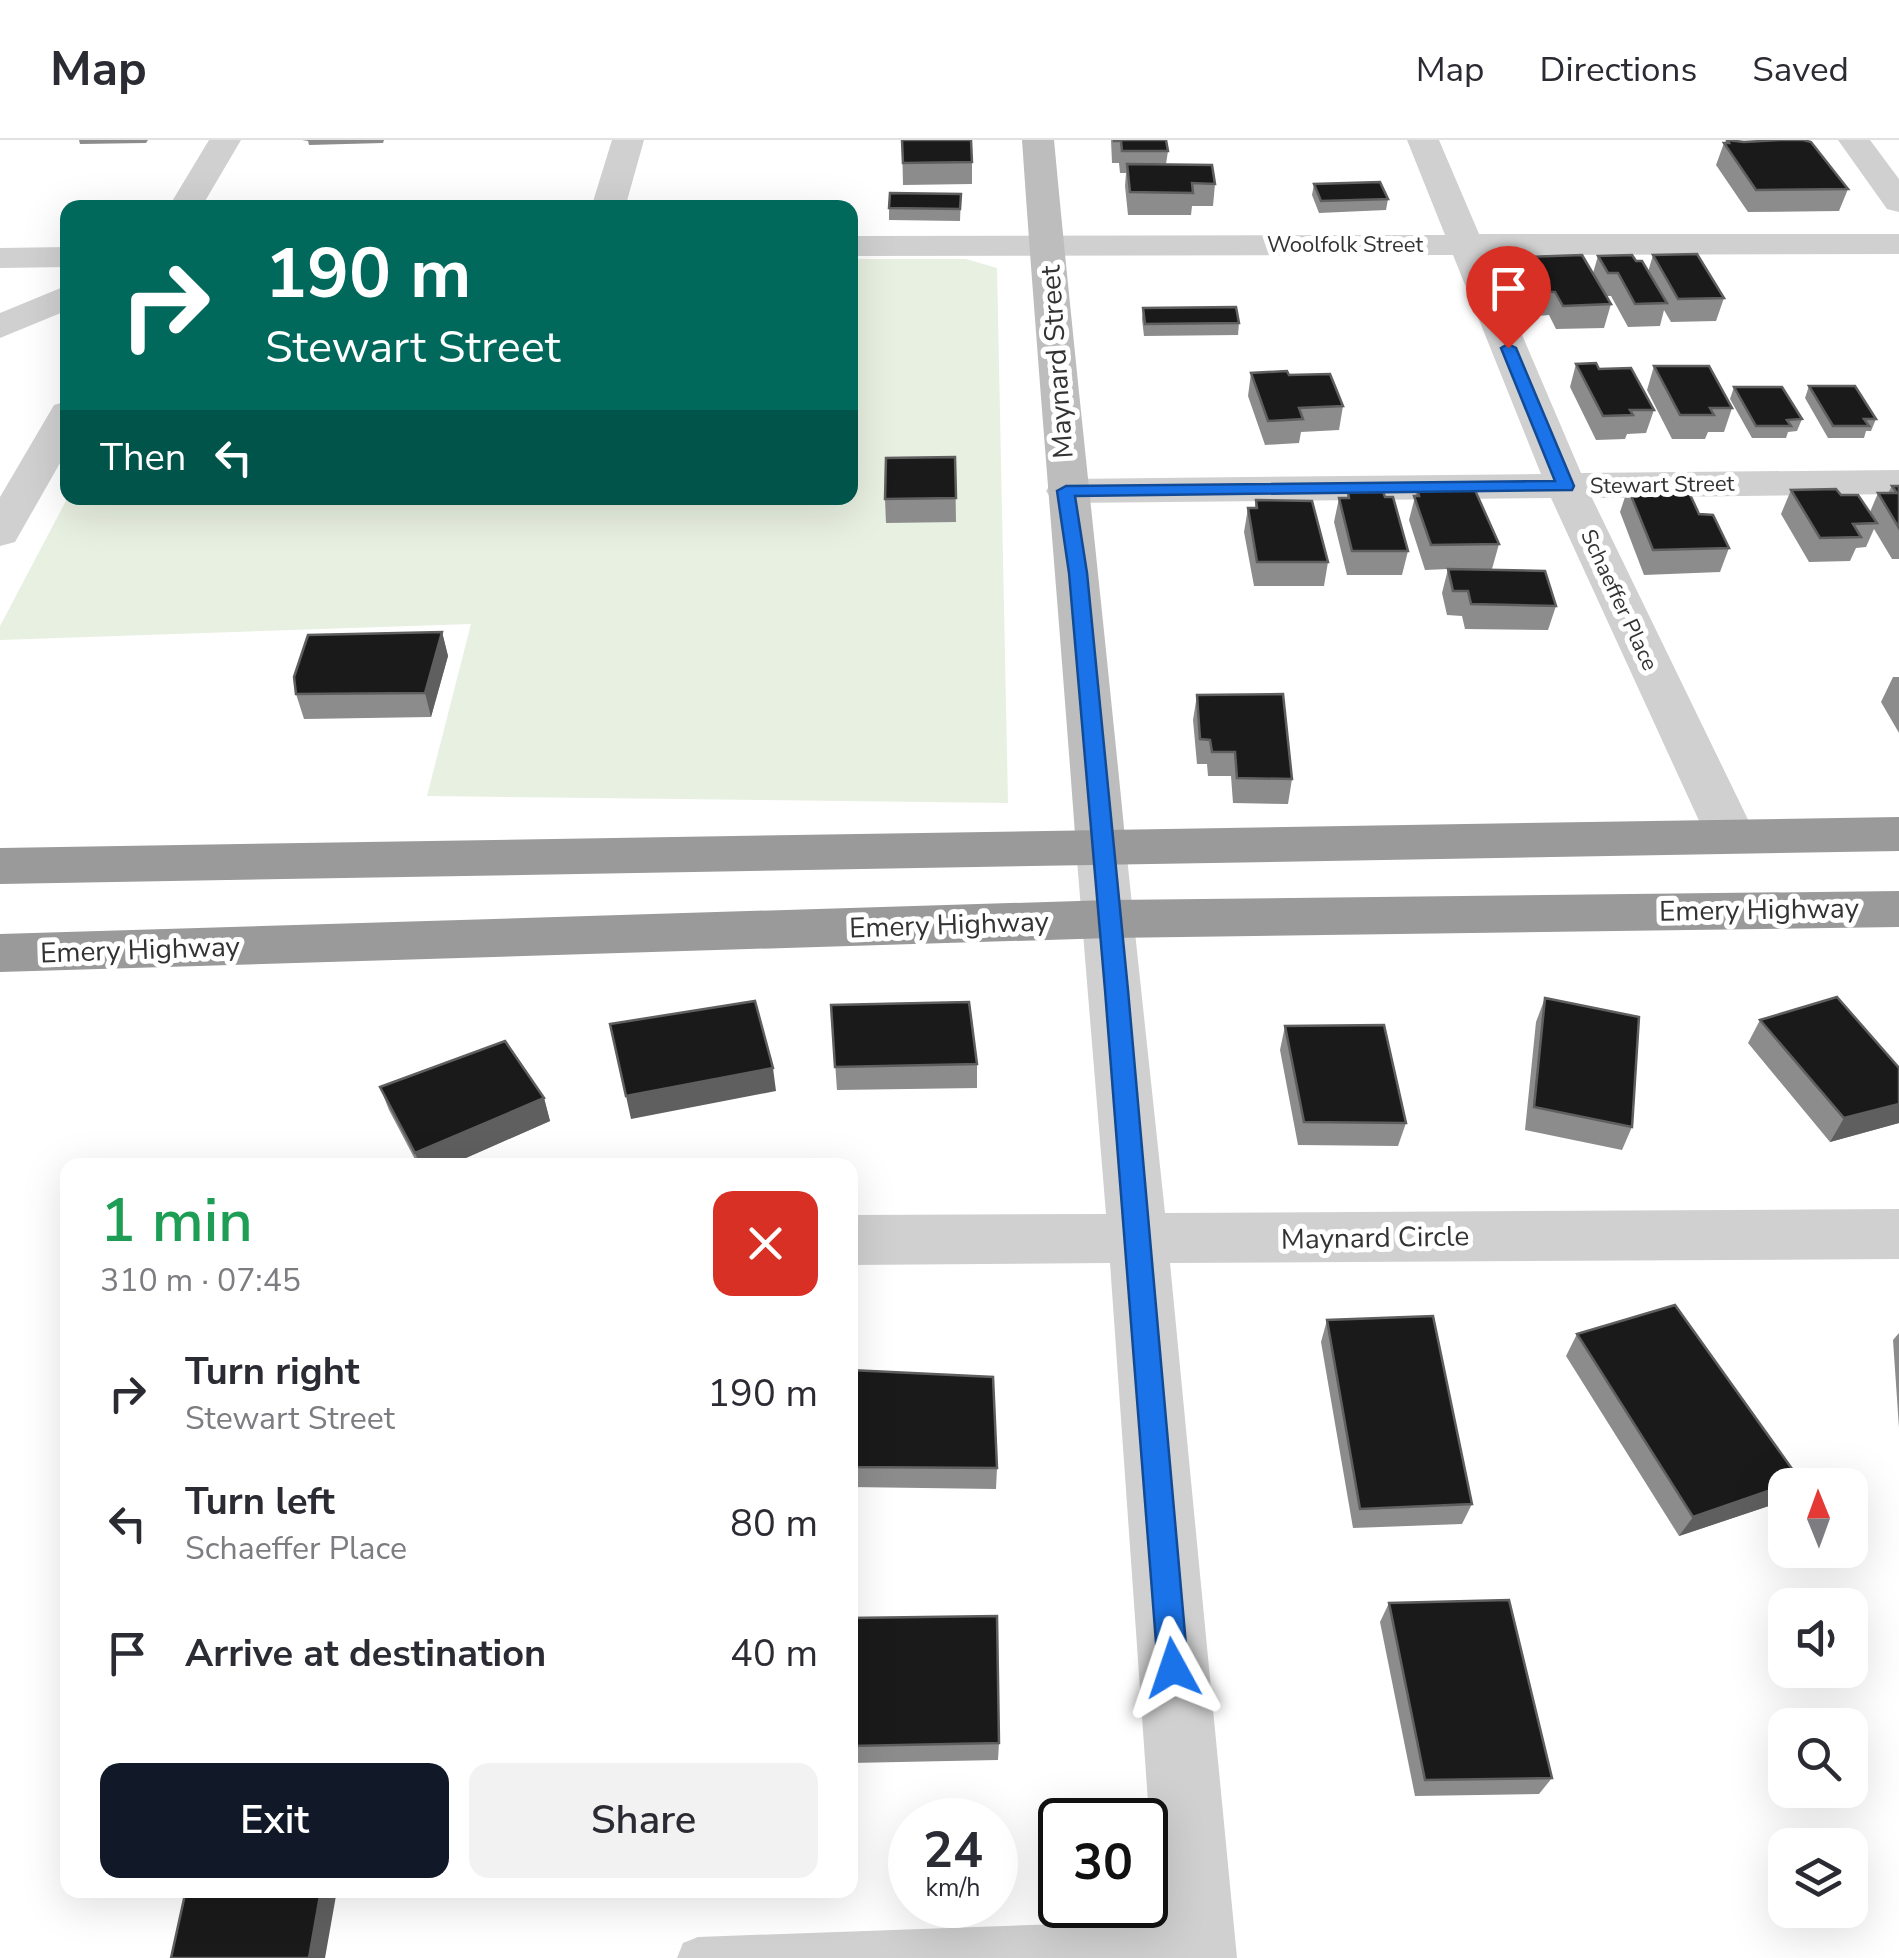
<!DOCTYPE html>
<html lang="en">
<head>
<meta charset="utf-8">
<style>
  body { margin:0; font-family:"Nunito Sans",sans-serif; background:#f2f2f3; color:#2b2b33; height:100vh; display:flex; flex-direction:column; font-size:38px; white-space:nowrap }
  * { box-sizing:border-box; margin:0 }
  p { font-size:32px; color:#7c7c81 }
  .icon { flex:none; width:55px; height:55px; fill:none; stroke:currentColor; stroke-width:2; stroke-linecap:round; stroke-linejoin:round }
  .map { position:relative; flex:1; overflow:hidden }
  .side { position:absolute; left:60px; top:1018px; width:798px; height:740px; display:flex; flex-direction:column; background:#fff; border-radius:20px; box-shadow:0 10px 40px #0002 }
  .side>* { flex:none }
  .hud { position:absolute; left:60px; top:60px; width:798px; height:305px; border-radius:20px; box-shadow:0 10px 40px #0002; background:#00695c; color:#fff; overflow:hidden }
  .needle { width:65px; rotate:359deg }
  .tools { position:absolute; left:1768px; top:1328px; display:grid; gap:20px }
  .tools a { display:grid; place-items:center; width:100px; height:100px; border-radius:20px; background:#fff; box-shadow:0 10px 40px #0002; font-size:50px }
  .speed { position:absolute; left:888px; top:1658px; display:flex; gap:20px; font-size:50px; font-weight:700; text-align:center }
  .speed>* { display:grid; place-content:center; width:130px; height:130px; border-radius:50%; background:#fff; box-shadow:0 10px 40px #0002; line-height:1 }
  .speed small { font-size:25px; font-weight:400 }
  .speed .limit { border:5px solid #111; border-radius:15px; background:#fff; color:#111 }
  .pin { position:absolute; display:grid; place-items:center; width:85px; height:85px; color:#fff; margin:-102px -42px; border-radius:50% 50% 50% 0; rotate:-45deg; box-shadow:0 0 10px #0007 }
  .pin .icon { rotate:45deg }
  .me { position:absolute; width:110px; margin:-55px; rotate:355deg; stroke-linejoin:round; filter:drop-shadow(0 0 8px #0008) }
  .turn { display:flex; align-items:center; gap:35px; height:210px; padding:0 40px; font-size:45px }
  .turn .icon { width:130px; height:130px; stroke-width:2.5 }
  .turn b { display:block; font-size:70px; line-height:85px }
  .then { display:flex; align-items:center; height:95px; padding:0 40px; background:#0003; gap:20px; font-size:38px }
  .round { display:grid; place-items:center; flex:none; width:105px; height:105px; border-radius:20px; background:#f2f2f3 }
  .headline { display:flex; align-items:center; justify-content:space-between; height:170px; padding:0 40px }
  h1 { font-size:60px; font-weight:600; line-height:75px; color:#1e9e55 }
  .action { display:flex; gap:20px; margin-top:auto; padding:20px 40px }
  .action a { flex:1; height:115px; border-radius:20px; background:#111827; color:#fff; font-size:40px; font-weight:600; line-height:115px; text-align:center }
  .action a+a { background:#f2f2f3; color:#2b2b33 }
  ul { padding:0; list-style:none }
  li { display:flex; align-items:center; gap:30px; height:130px; padding:0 40px }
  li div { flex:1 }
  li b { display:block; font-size:38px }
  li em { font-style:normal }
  header { display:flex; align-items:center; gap:60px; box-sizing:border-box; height:140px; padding:0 50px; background:#fff; border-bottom:2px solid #e1e1e2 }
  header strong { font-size:48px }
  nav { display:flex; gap:55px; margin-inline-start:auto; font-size:35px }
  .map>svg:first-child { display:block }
  .green { fill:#e8f0e1 }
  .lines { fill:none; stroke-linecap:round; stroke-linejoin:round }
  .lane { fill:#d0d0d0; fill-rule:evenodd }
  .street { fill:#d0d0d0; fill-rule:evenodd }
  .secondary { fill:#bdbdbd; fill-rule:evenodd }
  .highway { fill:#9a9a9a; fill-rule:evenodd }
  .wall { fill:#8c8c8c }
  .shaded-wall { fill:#5f5f5f }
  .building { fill:#1a1a1a; stroke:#5f5f5f; stroke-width:2.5 }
  .route { fill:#1a73e8; stroke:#114b97; stroke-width:2.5 }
  .labels { text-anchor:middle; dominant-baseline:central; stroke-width:10; stroke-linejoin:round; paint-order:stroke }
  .far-street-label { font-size:22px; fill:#333; stroke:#fff }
  .street-label { font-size:28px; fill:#333; stroke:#fff }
</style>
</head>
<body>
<header>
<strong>Map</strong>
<nav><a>Map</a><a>Directions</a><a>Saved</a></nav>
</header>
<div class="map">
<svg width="1899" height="1818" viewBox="0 0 1899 1818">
  <rect width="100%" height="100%" fill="#fff"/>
  <path class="green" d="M850 119H966L997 128 1008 663 427 656 471 484 0 500V486L68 357 850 358Z"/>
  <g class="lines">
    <path class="lane" d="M1196 1779 1211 1785 1217 1800 1211 1815 1204 1818H677L683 1803 698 1797Z"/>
    <path class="street" d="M209 0H241L201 68H168Z
      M612 0H644L625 68H591Z
      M1407 0H1439L1479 94H1899V114L1488 115 1581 333 1899 330V354L1592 358 1756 696 1749 708 1731 713 1713 708 1706 696 1551 358 1066 363 1052 360 1046 351 1052 342 1066 339 1541 334 1453 115 850 116V96L1445 95Z
      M1838 0H1870L1899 39V72L1887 69Z
      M68 107V127L0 128V108Z
      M68 145V170L0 198V173Z
      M68 261V309L15 402 0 406V357L54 265Z
      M1101 691 1119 696 1126 708 1165 1073 1899 1069V1119L1170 1123 1237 1818H1159L1110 1123 850 1125V1075L1106 1074 1076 708 1083 696Z"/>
    <path class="secondary" d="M1022 0H1054C1076 236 1103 472 1126 708L1119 720 1101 725 1083 720 1076 708C1059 472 1038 236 1022 0Z"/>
    <path class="highway" d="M1899 677V711L0 744V708Z
      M1899 751V787L1110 798 0 832V794L1110 760Z"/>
  </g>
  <path class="wall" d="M79 0H148L146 3 80 4Z
    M302 0H384L383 3 309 5 308 1Z
    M902 0 972 22V44L903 45Z
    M1111 0H1166L1168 11 1166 24 1215 44 1213 66H1192L1191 75H1128L1125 46 1126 33H1120L1119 23H1112Z
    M1726 0 1744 2 1848 49 1839 71 1748 72 1716 25 1724 3H1725Z
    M1314 44 1388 59 1386 70 1319 73 1312 55Z
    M961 54 960 81 889 80V68Z
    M1653 115 1724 158 1716 181 1671 182 1664 170 1660 186 1628 187 1611 156H1606L1611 164 1604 188 1556 189 1549 175 1537 176 1518 140 1524 117 1593 133 1598 116 1636 121 1648 132Z
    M1143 168 1239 183 1238 195 1144 196 1142 179Z
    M1576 224 1599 229 1654 270 1646 293 1627 294 1625 299 1596 300 1570 247Z
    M1654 226 1732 268 1724 292H1708L1705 299H1672L1647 250Z
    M1251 233 1289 235 1343 266 1339 290 1301 292 1299 303 1265 305 1248 256Z
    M1809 246 1876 279 1871 291H1866L1864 298H1828L1805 258Z
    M1734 247 1802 279 1797 291 1788 292 1786 298H1752L1730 259Z
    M955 317 956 382 886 383 885 359Z
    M1892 346H1899V419H1892L1874 389 1866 407 1856 408 1850 421 1809 422 1781 374 1791 350 1870 372 1878 353H1888Z
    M1628 348 1699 374 1729 408 1720 432 1644 435 1620 372Z
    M1417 349 1499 404 1492 429H1460L1556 466 1548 490 1465 489 1462 476 1447 475 1442 453 1448 429 1425 430 1409 380Z
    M1348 352 1408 411 1402 435H1347L1334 382 1339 358H1347Z
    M1256 360 1328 422 1324 446H1254L1244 392 1248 368H1255Z
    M442 492 448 516 431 577 304 579 296 554Z
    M1893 537H1899V593L1881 562Z
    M1197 555 1292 639 1288 664 1233 663 1231 636H1208L1207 624H1197L1193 580Z
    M1545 858 1632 987 1622 1010 1525 990 1536 882Z
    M831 865 977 924V948L837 950Z
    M1760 880 1899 928V983L1830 1002 1748 903Z
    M1285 886 1406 983 1398 1006 1298 1005 1280 910Z
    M380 947 544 958 550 981 450 1025H418L389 970Z
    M1327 1180 1472 1364 1462 1384 1353 1388 1321 1202Z
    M1899 1193V1288L1893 1200Z
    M1577 1194 1785 1345 1784 1361 1679 1396 1566 1216Z
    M850 1230 997 1328 996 1349 850 1347Z
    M1389 1463 1552 1638 1539 1654 1415 1656 1380 1482Z
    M850 1478 999 1603 998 1620 850 1623Z"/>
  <path class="shaded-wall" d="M442 492 448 516 431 577 425 553Z
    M773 928 776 951 631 979 626 956Z
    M544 958 550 981 450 1025H420L415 1013Z
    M1899 964V983L1830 1002 1844 978Z
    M1785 1346 1784 1361 1679 1396 1693 1377Z
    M321 1750H337L325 1818H309Z"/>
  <path class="building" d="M902 0H971L972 22 903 23Z
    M1114 0H1166L1168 11H1122L1121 1H1114Z
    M1727 0 1744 2 1780 0H1803L1811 2 1848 49 1756 50 1724 3H1729Z
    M1127 24 1212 25 1215 44 1192 43 1193 53 1130 52Z
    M1380 42 1388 59 1321 61 1314 44Z
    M890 53 961 54 960 69 889 68Z
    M1697 114 1724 158 1678 159 1653 115Z
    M1582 115 1611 164 1563 166 1555 152H1543L1524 117Z
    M1632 115 1636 121H1642L1667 163 1635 164 1618 133H1608L1598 116Z
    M1236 167 1239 183 1145 184 1143 168Z
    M1596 223 1599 229 1631 228 1654 270H1630L1633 275 1603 276 1576 224Z
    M1654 226H1709L1732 268H1710L1714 275H1680Z
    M1287 231 1289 235 1330 234 1343 266 1299 268 1303 279 1268 281 1251 233Z
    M1809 246H1855L1876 279H1864L1869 286H1833Z
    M1734 247H1782L1802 279 1787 280 1791 286H1756Z
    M955 317 956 358 885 359 886 318Z
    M1892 346H1899V388L1878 353H1897Z
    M1474 348 1499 404 1431 405 1414 356H1419L1417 349Z
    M1628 348H1687L1699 374 1713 375 1729 408 1653 410Z
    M1836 349 1841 355H1858L1877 383 1853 384 1861 397 1820 398 1791 350Z
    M1348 352H1383L1385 357H1393L1408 411H1352L1339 358H1349Z
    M1256 360 1312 361 1328 422H1257L1248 368H1257Z
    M1448 429 1545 431 1556 466 1471 464 1468 451H1453Z
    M442 492 425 553 296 554 294 537 308 495Z
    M1283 554 1292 639 1237 638 1235 612H1212L1210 600 1200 599 1197 555Z
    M1837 857 1899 928V964L1844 978 1760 880Z
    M1545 858 1639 877 1632 987 1534 967Z
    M755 861 773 928 626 956 610 884Z
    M969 862 977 924 835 927 831 865Z
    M1384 885 1406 983 1304 982 1285 886Z
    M505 901 544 958 415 1013 380 947Z
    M1675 1165 1800 1340 1693 1377 1577 1194Z
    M1433 1176 1472 1364 1360 1369 1327 1180Z
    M850 1230 993 1237 997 1328 850 1327Z
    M1509 1460 1552 1638 1425 1640 1389 1463Z
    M997 1476 999 1603 850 1606V1478Z
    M186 1750H321L309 1818H171Z"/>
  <path class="route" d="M1508 204 1516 208 1574 346 1572 350 1075 356 1087 433 1128 850 1188 1528 1183 1538 1173 1542 1163 1538 1158 1528 1105 850 1069 433 1057 351 1066 346 1555 341 1501 208Z"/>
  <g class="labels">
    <g class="far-street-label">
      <text x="1345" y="105">Woolfolk Street</text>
      <text transform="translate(1662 345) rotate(-1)">Stewart Street</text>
      <text transform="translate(1619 460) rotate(65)">Schaeffer Place</text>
    </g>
    <g class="street-label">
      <text transform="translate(1057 222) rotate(-94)">Maynard Street</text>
      <text transform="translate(1759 770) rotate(-1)">Emery Highway</text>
      <text transform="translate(949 785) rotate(-2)">Emery Highway</text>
      <text transform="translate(140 810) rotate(-2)">Emery Highway</text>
      <text transform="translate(1375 1098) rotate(-1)">Maynard Circle</text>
    </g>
  </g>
</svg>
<div class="tools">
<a><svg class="needle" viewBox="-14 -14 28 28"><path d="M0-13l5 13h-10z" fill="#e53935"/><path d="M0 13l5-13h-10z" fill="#7c7c81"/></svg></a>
<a><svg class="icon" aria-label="sound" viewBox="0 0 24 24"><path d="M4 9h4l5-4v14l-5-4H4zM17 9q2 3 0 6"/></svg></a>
<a><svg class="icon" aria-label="search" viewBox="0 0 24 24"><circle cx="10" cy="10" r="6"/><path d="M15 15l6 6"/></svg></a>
<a><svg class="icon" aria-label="layers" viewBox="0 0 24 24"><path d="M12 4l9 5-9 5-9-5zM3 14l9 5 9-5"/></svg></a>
</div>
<div class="speed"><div>24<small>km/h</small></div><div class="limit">30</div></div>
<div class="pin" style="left:1508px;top:208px;background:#d93025"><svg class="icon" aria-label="arrive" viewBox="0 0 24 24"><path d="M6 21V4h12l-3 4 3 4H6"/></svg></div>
<svg class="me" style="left:1173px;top:1528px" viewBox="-20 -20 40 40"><path d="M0-17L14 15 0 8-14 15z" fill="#1a73e8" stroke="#fff" stroke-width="4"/></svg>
<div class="hud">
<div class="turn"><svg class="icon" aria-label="right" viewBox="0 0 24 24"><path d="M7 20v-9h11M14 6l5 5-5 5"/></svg><div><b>190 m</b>Stewart Street</div></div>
<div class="then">Then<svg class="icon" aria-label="left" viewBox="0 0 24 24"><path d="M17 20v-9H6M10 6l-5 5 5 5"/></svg></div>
</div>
<section class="side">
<div class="headline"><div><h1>1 min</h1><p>310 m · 07:45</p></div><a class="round" style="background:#d93025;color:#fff"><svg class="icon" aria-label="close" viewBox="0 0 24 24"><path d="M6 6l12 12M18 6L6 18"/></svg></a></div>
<ul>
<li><svg class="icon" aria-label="right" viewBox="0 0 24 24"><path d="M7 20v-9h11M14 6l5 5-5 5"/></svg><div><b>Turn right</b><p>Stewart Street</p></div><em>190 m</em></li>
<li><svg class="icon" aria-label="left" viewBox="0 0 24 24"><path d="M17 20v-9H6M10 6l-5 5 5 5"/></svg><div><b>Turn left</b><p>Schaeffer Place</p></div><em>80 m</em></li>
<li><svg class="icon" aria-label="arrive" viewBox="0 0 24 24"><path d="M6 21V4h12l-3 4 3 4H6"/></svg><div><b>Arrive at destination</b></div><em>40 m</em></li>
</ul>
<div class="action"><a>Exit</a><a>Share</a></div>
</section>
</div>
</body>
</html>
